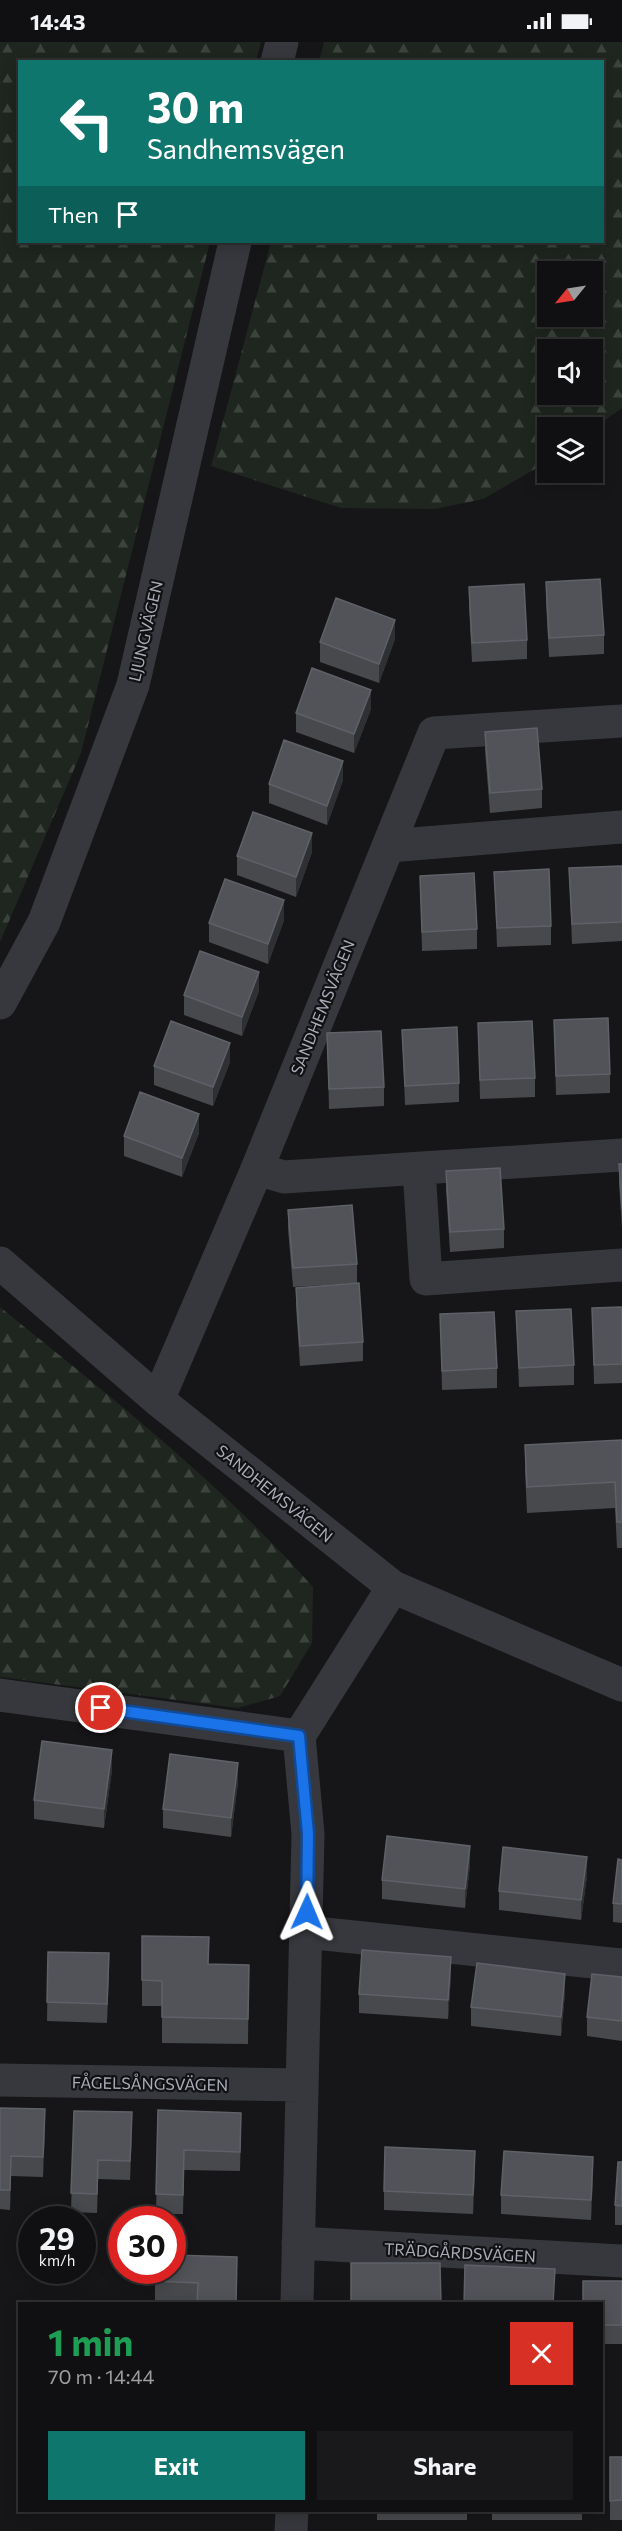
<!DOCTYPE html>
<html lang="en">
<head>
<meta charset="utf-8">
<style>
  body { margin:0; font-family:Commissioner,sans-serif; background:#19191b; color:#f1f3f6; height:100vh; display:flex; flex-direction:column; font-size:22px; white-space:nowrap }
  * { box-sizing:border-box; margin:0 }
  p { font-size:20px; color:#9c9d9f }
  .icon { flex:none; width:33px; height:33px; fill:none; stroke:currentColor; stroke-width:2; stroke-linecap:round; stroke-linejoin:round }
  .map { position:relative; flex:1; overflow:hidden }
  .side { position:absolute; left:18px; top:2260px; width:585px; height:210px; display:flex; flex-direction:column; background:#101012; border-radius:0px; box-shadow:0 3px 15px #0003,0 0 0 2px #303032 }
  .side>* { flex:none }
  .top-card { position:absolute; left:18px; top:18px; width:586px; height:183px; border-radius:0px; box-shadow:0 3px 15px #0003,0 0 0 2px #303032; background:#0f766e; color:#fff; overflow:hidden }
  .needle { width:39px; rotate:240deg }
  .fabs { position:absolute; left:537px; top:219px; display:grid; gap:12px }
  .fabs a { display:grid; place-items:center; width:66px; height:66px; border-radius:0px; background:#101012; box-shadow:0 3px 15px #0003,0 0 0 2px #303032; font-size:30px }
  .speed { position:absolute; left:18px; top:2164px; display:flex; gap:12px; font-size:30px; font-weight:700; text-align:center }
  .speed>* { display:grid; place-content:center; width:78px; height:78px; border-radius:50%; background:#101012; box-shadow:0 3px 15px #0003,0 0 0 2px #303032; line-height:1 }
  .speed small { font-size:15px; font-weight:400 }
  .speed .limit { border:9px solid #d22; background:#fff; color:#111 }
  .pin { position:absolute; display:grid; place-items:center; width:51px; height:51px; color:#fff; margin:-26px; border:3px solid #fff; border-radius:50%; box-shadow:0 2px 6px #0007 }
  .me { position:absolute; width:66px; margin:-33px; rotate:1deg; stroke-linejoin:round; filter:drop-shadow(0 0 4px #0008) }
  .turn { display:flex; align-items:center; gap:21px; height:126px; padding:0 30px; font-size:27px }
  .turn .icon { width:78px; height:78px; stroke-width:2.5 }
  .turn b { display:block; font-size:42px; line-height:51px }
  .then { display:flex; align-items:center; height:57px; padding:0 30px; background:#0003; gap:12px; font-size:22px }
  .round { display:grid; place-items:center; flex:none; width:63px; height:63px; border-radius:0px; background:#19191b }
  .summary { display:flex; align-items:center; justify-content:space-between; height:102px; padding:0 30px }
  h1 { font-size:36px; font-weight:700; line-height:45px; color:#1e9e55 }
  .primary-button { display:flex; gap:12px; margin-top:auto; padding:12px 30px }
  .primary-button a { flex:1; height:69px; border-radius:0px; background:#0f766e; color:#fff; font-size:24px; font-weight:700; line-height:69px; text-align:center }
  .primary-button a+a { background:#19191b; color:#f1f3f6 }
  .status { display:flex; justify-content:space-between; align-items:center; height:42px; padding:0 30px; background:#101012; direction:ltr }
  .status svg { height:16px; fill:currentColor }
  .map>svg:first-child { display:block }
  .forest { fill:url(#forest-firs); fill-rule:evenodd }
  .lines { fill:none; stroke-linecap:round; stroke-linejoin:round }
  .minor { stroke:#37383d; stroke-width:33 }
  .wall { fill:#47494d }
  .shaded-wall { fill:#2f3033 }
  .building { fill:#525359; stroke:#5f6168; stroke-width:1.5 }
  .route-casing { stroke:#114b97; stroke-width:15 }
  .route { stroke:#1a73e8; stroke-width:10 }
  .labels { text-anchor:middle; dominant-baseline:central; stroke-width:4.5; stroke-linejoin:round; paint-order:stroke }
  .street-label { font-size:16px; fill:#a8adb8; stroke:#111113 }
</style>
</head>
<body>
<div class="status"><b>14:43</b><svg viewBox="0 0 49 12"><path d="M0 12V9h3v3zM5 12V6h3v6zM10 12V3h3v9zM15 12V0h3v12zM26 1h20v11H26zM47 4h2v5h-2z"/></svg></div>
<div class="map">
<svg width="622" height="2489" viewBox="0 0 622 2489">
  <defs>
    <pattern id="forest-firs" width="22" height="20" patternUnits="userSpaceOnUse" patternTransform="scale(1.5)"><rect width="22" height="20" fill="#1e261f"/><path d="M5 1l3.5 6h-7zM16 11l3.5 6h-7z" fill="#3c433d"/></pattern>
  </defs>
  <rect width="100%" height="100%" fill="#161618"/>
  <path class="forest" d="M0 0H261L256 19 20 20V200H210L81 711 0 900Z
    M324 0H622V366L593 387 548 386 547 420 483 457 435 467 341 466 211 424 271 200H603V20L319 19ZM548 230H592V274H548ZM548 308H592V352H548Z
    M0 1265C108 1353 220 1440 313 1545L312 1601 280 1654 238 1666 0 1635Z"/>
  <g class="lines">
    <path class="minor" d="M277 20 282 0
      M388 804 622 785
      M0 961 44 880 133 643 235 200
      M257 1127 284 1135 622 1113
      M419 1127 426 1237 622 1223
      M0 1221 158 1358 393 1545 622 1643
      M158 1358 257 1127 434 691 622 679
      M0 1653 299 1694 393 1545
      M306 1890 622 1923
      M0 2038 301 2043
      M298 2201 622 2219
      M297 2262 308 1792 299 1694
      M291 2489 292 2469"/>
  </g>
  <path class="wall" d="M546 540 604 593V612L549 615 546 559Z
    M469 545 527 598V617L472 620 469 564Z
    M395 597 379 641 320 620V600Z
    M371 667 354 711 296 690V671Z
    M485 690 542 747V766L490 771 485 709Z
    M343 738 327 783 269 761V742Z
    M312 810 296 855 237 833V814Z
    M622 824V899L572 902 569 826Z
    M494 830 551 884V903L497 905Z
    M420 834 477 887V907L422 909Z
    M284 878 268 922 209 900V881Z
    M259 949 242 994 184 973V953Z
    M554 978 610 1032V1051L556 1053Z
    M478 981 535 1036V1055L480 1057Z
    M402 988 459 1041V1060L405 1063Z
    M327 991 384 1045V1064L329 1067Z
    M230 1020 213 1064 154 1043V1024Z
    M199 1091 182 1135 124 1114V1094Z
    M619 1122H622V1187L619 1141Z
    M446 1129 504 1187V1206L450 1210 446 1148Z
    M288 1168 357 1222V1241L293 1245 288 1187Z
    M296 1246 363 1300V1319L300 1324 296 1265Z
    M622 1265V1341L594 1342 592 1266Z
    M516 1269 574 1323V1343L519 1345Z
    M440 1272 497 1326V1346L442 1348Z
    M622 1398V1506H617L615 1466 527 1471 525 1429V1403Z
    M112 1728 104 1786 34 1777V1758Z
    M238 1740 231 1795 163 1786V1767Z
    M622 1818V1881L613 1880V1861Z
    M470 1823 465 1866 382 1857V1838Z
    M587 1834 581 1878 499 1868V1849Z
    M142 1894 209 1922 249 1923 248 2002 162 2001V1964H142Z
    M48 1910 109 1931 107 1981 47 1979Z
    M451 1934 448 1977 359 1971V1952Z
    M622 1935V1999L587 1994V1975Z
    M565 1951 561 1994 471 1984V1965Z
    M0 2066 45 2086 43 2135 11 2134 10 2168 0 2167Z
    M158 2068 241 2090 240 2129 184 2128 183 2172H156Z
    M74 2069 132 2090 130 2138 98 2137 97 2171 71 2170Z
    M622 2120V2183H615V2163Z
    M475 2129 473 2172 384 2168V2149Z
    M593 2134 591 2178 501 2172V2153Z
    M155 2229 237 2234 197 2260 155 2258Z
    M622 2239V2302H602V2262Z
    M610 2415H622V2478H610Z
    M377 2469H467V2478H377Z
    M492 2469H582V2478H492Z"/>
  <path class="shaded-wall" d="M395 578V597L379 641V622Z
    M371 648V667L354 711V692Z
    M343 719V738L327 783V764Z
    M312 791V810L296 855V835Z
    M284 858V878L268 922V902Z
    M259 930V949L242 994V975Z
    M230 1001V1020L213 1064V1045Z
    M199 1072V1091L182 1135V1116Z
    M112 1708V1728L104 1786V1767Z
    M238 1721V1740L231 1795V1776Z
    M470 1804V1823L465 1866V1847Z
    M587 1815V1834L581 1878V1858Z
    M451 1915V1934L448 1977V1958Z
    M565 1932V1951L561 1994V1975Z
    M45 2067V2086L43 2135V2115Z
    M132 2070V2090L130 2138V2119Z
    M475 2109V2129L473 2172V2153Z
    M11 2114V2134L10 2168V2148Z
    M593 2115V2134L591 2178V2158Z
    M98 2118V2137L97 2171V2152Z"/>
  <path class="building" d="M600 537 604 593 549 596 546 540Z
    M524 542 527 598 472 601 469 545Z
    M336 556 395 578 379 622 320 600Z
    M312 626 371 648 354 692 296 671Z
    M537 686 542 747 490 751 485 690Z
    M284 698 343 719 327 764 269 742Z
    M253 770 312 791 296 835 237 814Z
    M622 824V880L572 882 569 826Z
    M549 827 551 884 497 886 494 830Z
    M474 831 477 887 422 890 420 834Z
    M225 837 284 858 268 902 209 881Z
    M200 909 259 930 242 975 184 953Z
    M608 976 610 1032 556 1034 554 978Z
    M171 979 230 1001 213 1045 154 1024Z
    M532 979 535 1036 480 1038 478 981Z
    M457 985 459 1041 405 1044 402 988Z
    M381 989 384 1045 329 1047 327 991Z
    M140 1050 199 1072 182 1116 124 1094Z
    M619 1122H622V1168Z
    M500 1126 504 1187 450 1190 446 1129Z
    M352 1163 357 1222 293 1226 288 1168Z
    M359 1241 363 1300 300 1304 296 1246Z
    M622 1265V1322L594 1323 592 1266Z
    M571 1267 574 1323 519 1326 516 1269Z
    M494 1270 497 1326 442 1329 440 1272Z
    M622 1398V1480H617L615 1440 527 1445 525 1403Z
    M42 1699 112 1708 104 1767 34 1758Z
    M170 1712 238 1721 231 1776 163 1767Z
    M387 1794 470 1804 465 1847 382 1838Z
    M503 1805 587 1815 581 1858 499 1849Z
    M618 1817 622 1818V1862L613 1861Z
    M142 1894 209 1895 208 1922 249 1923 248 1977 162 1975V1939L142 1938Z
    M362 1908 451 1915 448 1958 359 1952Z
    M48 1910 109 1911 107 1962 47 1960Z
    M477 1921 565 1932 561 1975 471 1965Z
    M592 1932 622 1935V1979L587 1975Z
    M0 2066 45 2067 43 2115 11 2114 10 2148H0Z
    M158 2068 241 2071 240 2110 184 2108 183 2153 156 2152Z
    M74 2069 132 2070 130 2119 98 2118 97 2152 71 2151Z
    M385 2105 475 2109 473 2153 384 2149Z
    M504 2109 593 2115 591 2158 501 2153Z
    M618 2120H622V2164L615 2163Z
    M172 2213 237 2215 236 2262H197L198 2241 155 2239V2229H172Z
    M351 2221H440L441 2262H351Z
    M465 2223 555 2227 553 2262H464Z
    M583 2239H622V2283H602V2262H583Z
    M610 2415H622V2458L610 2459Z"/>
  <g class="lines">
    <defs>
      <path id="route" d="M101 1666 299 1694 308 1792 307 1870"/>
    </defs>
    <use href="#route" class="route-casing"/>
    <use href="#route" class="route"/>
  </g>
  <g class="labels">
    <g class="street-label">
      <text transform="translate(145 589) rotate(-77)">LJUNGVÄGEN</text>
      <text transform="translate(322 965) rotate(-68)">SANDHEMSVÄGEN</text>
      <text transform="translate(275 1451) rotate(39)">SANDHEMSVÄGEN</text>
      <text transform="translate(150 2041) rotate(1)">FÅGELSÅNGSVÄGEN</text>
      <text transform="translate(460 2210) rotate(3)">TRÄDGÅRDSVÄGEN</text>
    </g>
  </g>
</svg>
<div class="fabs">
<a><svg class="needle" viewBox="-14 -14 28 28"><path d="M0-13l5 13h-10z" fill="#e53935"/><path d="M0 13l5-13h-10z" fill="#9c9d9f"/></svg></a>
<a><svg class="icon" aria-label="sound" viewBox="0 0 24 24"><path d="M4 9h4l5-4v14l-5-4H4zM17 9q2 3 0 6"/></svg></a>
<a><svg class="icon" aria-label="layers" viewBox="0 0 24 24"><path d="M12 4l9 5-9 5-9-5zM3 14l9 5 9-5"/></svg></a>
</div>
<div class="speed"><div>29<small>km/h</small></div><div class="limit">30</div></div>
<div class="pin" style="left:101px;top:1666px;background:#d93025"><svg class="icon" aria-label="arrive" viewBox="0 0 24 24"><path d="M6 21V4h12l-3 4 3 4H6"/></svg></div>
<svg class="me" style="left:307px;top:1870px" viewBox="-20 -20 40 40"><path d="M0-17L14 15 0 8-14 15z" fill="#1a73e8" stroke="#fff" stroke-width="4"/></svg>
<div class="top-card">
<div class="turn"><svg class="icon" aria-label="left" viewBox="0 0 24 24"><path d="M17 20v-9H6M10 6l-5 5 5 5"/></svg><div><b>30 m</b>Sandhemsvägen</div></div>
<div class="then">Then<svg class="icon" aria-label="arrive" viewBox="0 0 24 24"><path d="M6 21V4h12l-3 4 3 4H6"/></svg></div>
</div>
<section class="side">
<div class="summary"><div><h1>1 min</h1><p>70 m · 14:44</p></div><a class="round" style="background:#d93025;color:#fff"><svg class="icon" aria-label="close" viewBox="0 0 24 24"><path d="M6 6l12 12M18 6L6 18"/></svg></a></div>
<div class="primary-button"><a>Exit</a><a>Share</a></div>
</section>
</div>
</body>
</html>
